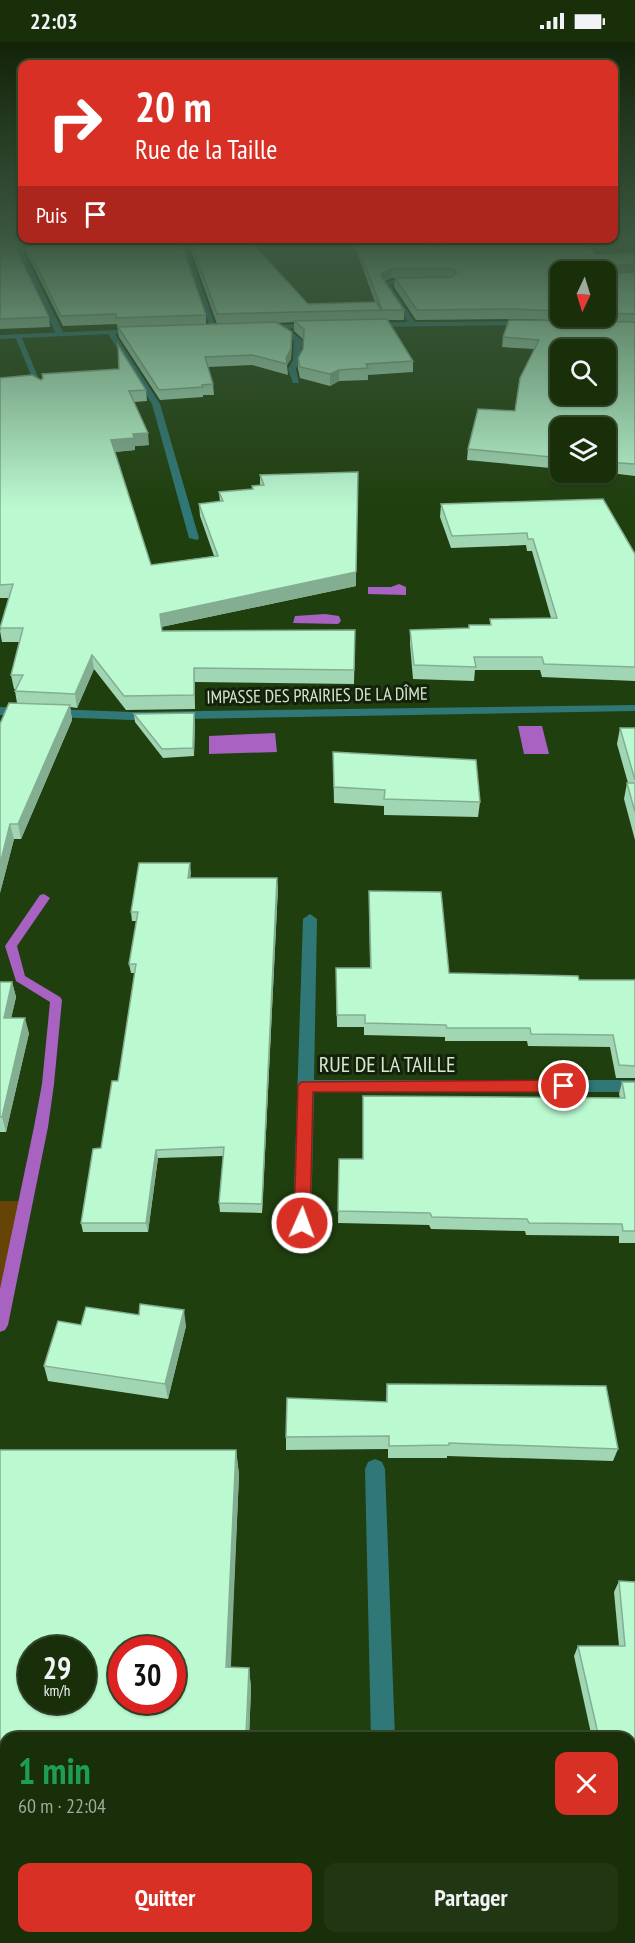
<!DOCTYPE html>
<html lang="fr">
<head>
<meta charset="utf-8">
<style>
  body { margin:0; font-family:"PT Sans Narrow",sans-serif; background:#213713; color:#f1f3f6; height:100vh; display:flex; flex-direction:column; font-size:22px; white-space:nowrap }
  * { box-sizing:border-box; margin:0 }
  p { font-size:20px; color:#9fa99c }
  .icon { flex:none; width:33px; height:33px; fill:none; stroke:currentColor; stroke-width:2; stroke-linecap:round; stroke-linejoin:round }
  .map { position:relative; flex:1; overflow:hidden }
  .sheet { position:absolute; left:0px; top:1690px; width:636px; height:212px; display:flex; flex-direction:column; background:#182f0a; border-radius:18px 18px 0 0; box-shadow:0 2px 4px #0004,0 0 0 2px #364a2b }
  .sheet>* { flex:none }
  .guide { position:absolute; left:18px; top:18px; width:600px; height:183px; border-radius:12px; box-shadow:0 2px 4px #0004,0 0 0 2px #364a2b; background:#d93025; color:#fff; overflow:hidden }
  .needle { width:39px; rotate:184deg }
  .tools { position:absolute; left:550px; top:219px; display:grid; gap:12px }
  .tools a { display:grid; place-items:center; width:66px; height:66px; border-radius:12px; background:#182f0a; box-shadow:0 2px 4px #0004,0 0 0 2px #364a2b; font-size:30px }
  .speed { position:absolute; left:18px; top:1594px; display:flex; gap:12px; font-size:30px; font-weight:700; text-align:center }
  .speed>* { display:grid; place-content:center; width:78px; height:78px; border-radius:50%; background:#182f0a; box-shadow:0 2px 4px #0004,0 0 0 2px #364a2b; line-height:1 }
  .speed small { font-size:15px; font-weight:400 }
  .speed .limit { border:9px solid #d22; background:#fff; color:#111 }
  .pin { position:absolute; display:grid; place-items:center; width:51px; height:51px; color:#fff; margin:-26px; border:3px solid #fff; border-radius:50%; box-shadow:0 2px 6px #0007 }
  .me { position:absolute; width:66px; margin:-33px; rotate:2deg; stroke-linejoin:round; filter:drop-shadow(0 0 4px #0008) }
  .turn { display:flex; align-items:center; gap:21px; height:126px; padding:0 18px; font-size:27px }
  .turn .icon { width:78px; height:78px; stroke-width:2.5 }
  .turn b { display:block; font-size:42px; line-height:51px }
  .then { display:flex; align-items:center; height:57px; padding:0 18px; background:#0003; gap:12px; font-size:22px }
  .round { display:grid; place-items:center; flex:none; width:63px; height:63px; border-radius:12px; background:#213713 }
  .overview { display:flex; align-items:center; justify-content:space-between; height:102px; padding:0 18px }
  h1 { font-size:36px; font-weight:700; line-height:45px; color:#1e9e55 }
  .button { display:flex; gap:12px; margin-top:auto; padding:12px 18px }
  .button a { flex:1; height:69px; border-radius:12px; background:#d93025; color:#fff; font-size:24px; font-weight:700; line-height:69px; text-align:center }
  .button a+a { background:#213713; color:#f1f3f6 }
  .status { display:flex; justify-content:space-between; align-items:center; height:42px; padding:0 30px; background:#182f0a; direction:ltr }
  .status svg { height:16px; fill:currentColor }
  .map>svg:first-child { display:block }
  .green { fill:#654405 }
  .water { fill:#a862c2 }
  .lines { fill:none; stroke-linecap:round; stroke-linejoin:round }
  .stream { fill:#a862c2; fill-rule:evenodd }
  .lane { fill:#307778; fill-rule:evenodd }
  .street { fill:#307778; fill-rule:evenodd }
  .wall { fill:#a1d6b4; fill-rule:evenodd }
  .shaded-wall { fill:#83ae92 }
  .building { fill:#bbf9d1; stroke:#83ae92; stroke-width:1.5; fill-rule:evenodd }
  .route { fill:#d93025; stroke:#8d1f18; stroke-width:1.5 }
  .labels { text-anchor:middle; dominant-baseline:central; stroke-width:6; stroke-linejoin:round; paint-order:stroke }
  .far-street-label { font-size:18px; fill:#d5e8cd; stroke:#14220d }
  .street-label { font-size:22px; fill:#d5e8cd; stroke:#14220d }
</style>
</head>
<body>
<div class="status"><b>22:03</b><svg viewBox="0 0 49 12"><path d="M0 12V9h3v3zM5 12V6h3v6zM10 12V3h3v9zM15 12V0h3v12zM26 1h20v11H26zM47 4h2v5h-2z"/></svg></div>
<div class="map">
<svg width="635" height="1901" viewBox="0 0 635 1901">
  <rect width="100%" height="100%" fill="#203f0e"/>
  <path class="green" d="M499 200H635V209L543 212Z
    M0 1159H21L0 1255Z"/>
  <path class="water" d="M399 542 406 545V553L368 552V545H391Z
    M325 572 339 574 341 579 338 582 293 581 295 574Z
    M518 684H542L549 712H524Z
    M275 691 277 710 209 712V694Z"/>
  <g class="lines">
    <path class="stream" d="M44 852 50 856 17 904 25 934 60 955 62 958 54 1042 48 1085 8 1283 5 1288 0 1290V1247L34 1085 42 1042 50 960 16 939 5 904 40 853Z"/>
    <path class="lane" d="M44 200 46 203 23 209 64 292 60 294 56 292 16 208Z
      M182 203 187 204 217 288 210 286Z
      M275 282H281L302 298 301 318 296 327 299 341H293L288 327 293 318 294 299 275 286Z
      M14 292 21 294 43 347 36 345Z"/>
    <path class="street" d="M391 238 416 240 390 243 415 280 527 279 531 281 527 283 368 285 371 281 408 280 383 242Z
      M314 282 317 286 263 287 259 285 263 283Z
      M140 287 137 291 115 292 160 362 199 496 197 498 189 496 152 362 108 292 0 297V293Z
      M635 663V669L131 678 53 675 47 671 53 667 131 670Z
      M0 665 26 666 32 670 26 674 0 673Z
      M310 872 317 877 314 1038H635V1050H314L311 1181 308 1186 302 1188 296 1186 293 1181 303 877Z
      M375 1417 382 1420 385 1427 395 1696H371L365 1427 368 1420Z
      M376 1896H402V1901H376Z"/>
  </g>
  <path class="wall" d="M0 200H251L308 262 375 260 353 200H428L439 210 431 200H585L596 213 635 211V434L602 430H606V386H561V427L467 418 468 407 515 369 534 307 502 305 503 295 554 278 512 277 416 278 394 245 395 236H413H391L385 239 404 268V278H388L413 319V330L368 333V338L339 339 330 344 300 336 298 327V316L303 307 304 298 294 289V280L277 281 292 300 291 317 287 323 288 333 252 323 208 325 213 342 214 353H203V355L160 358 119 295 117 282 63 284 26 210 25 203 15 206 49 275 50 285 0 287ZM182 201 189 203 217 282H206V273L182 202ZM561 230H606V274H561Z
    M0 336 41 338 146 348 147 359 134 360 149 403 135 404V408L115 410 151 523 214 514 200 474 199 462 220 460 219 450 252 447V444H260V433L356 544 161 585 162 589 355 588 354 642 195 640V667L126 668 94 627 77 666 70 665 72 678 21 797H14L0 851 17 661 15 649 16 647H14L11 633 20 600H2L0 589 9 556H0Z
    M441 462 635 512V639L542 635 540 628H475L474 639 413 637 410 602V588L469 586V583H490V577L551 576 532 509H527L526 503 451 506 440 475Z
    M134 672 195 679 194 714 163 716 135 680Z
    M620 686H635V798L624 757 627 741H628L617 702Z
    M333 710 480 760 478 775 384 773V764L334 761Z
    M191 830 190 836 278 845 262 1171 220 1170 219 1161 223 1114 158 1116 148 1190H83L81 1181 101 1106 118 1039 135 931H131L129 922 137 879H132L131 870Z
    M369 849 449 931 579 938H635V1036H616L610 1005 528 1004 527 999H445V995L364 993V985H337L336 926H370Z
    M0 940H12L16 955 11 976 29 991 6 1090H0Z
    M622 1040H635V1201H619V1194L526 1193 525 1189 431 1187 429 1183 338 1181 339 1117H363V1054L620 1056 619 1052Z
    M81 1283 186 1284 168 1357 48 1339 44 1324Z
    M387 1342 618 1407 613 1419 447 1414V1416H388V1407L286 1408V1395L386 1360Z
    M0 1408H236L239 1433 230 1626H249L251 1646 249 1696H6V1896H212V1901H0ZM32 1608H82V1659H32ZM122 1608H172V1659H122Z
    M619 1539 635 1540V1718L630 1717V1696H592L574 1614 578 1604H619L614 1550Z
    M452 1896H541V1901H452Z"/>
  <path class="shaded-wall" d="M13 200H37L15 206Z
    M635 222V231L606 233 607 224Z
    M391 227V236L382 240 381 234 382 231Z
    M292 290 291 317 287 323 286 316Z
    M339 328V339L330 344V332Z
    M148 391 149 403 135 404V408L112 410 111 398 133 392Z
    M356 530V544L161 585 160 572Z
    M92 613 94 627 77 666 75 652Z
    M194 626 195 640V667L194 653Z
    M70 663 72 678 21 797 18 782Z
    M194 671 195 679 194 714 193 706Z
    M10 782 14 797 0 851V822Z
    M190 821 191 830 189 845 188 836Z
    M277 836 278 845 262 1171V1162Z
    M12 940 16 955 8 991 4 976Z
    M25 976 29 991 6 1090 2 1075Z
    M156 1108 158 1116 148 1190 146 1181Z
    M184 1268 186 1284 168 1357 165 1342Z
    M236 1408 239 1433 230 1646 226 1625Z
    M249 1626 251 1646 249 1696H247Z
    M207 1896H212V1901H207Z"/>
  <path class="building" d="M0 200H13L49 275 0 277Z
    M31 200H181L206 273 116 276V272L61 274 25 201Z
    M191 200H251L308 262 376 260 381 268 217 272Z
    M356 200H428L439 210 447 208 439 200H585L596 213 635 211V222L607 224 606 230H561V269L513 267 417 268 395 236 452 235 457 230 452 227H391L382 231 381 234 404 268H382Z
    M635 230V272L606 271V232Z
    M387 277 413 319 366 322 368 326 339 328 330 332 300 325 298 316 303 307 304 287 294 279Z
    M509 278 635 280V422L606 420V386H561V416L468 407 478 367 515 369 520 336 539 298 503 295ZM561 308H606V352H561Z
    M276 280 292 290 291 307 286 316 287 322 252 313 205 315 213 342 202 343 203 345 159 348 118 285Z
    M118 303 146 348 129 349 148 391 133 392 134 396 111 398 151 523 218 514 199 462 223 459 219 450 253 447 252 444 264 443 260 433 358 430 356 530 160 572 162 589 355 588 354 628 194 626V653L124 654 92 613 75 652 15 649 23 633H11L23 586H0L13 542 0 543V336L32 333 41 338 43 336 42 332 119 327Z
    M603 457 635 512V625L544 622 542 615H474L476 625 414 623 410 588 469 586V583H491L490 577 557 576 533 497H528L527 491 452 494 441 462Z
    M9 661 70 663 18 782H10L0 822V682Z
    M194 671 193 706 162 707 134 672Z
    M620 686H635V738Z
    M333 710 476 718 480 760 384 757 385 748 334 745Z
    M627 741H635V770Z
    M139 821H190L188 836H277L262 1162 219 1161 224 1105 156 1108 146 1181H81L93 1107 101 1106 112 1039H118L136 922H129L138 870H131Z
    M369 849 441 850 449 931 578 934 579 938H635V1024L619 1023 613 993 531 992 530 986H447L446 983 365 981V973H337L336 926H371Z
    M0 940H12L4 976H25L2 1075H0Z
    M622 1040H635V1189H623L622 1182 529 1181 527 1177 432 1175 430 1171 338 1169 339 1117H363V1054L625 1056Z
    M140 1262 184 1268 165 1342 44 1324 58 1279 81 1283 86 1265 139 1273Z
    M387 1342 606 1344 618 1407 449 1401V1403L389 1404V1394L286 1395 287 1356 387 1360Z
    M0 1408H236L226 1625 249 1626 246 1693H217V1696H6V1896H207V1901H0ZM32 1608H82V1659H32ZM122 1608H172V1659H122Z
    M619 1539 635 1540V1709H630V1696H599L578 1604H625Z
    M548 1695V1696H505Z
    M455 1896H541V1901H455Z"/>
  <linearGradient id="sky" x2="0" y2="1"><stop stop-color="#122308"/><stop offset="0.43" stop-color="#3c5841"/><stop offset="1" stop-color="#3c5841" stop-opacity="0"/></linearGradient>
  <rect width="635" height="466" fill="url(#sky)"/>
  <path class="route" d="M564 1038 570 1040 572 1044 570 1048 564 1050H313L310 1181 308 1186 302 1188 296 1186 294 1181 298 1044 301 1040Z"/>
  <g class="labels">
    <g class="far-street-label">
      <text transform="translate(317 653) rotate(-1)">IMPASSE DES PRAIRIES DE LA DÎME</text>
    </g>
    <g class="street-label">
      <text x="387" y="1022">RUE DE LA TAILLE</text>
    </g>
  </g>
</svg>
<div class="tools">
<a><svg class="needle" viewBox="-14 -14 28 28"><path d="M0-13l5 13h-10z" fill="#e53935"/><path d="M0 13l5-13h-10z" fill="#9fa99c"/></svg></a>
<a><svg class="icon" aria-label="search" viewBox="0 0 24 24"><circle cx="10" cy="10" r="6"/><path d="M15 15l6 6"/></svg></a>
<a><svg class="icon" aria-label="layers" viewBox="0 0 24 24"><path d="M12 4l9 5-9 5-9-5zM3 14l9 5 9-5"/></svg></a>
</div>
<div class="speed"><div>29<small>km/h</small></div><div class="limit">30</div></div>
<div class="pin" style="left:564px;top:1044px;background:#d93025"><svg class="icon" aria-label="arrive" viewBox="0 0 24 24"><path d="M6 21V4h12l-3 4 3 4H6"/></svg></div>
<svg class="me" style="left:302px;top:1181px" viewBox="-20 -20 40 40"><circle r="17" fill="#d93025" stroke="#fff" stroke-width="3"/><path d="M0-11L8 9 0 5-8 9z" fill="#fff"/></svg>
<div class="guide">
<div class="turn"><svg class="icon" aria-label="right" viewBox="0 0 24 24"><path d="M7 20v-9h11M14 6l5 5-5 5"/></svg><div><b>20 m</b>Rue de la Taille</div></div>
<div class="then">Puis<svg class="icon" aria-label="arrive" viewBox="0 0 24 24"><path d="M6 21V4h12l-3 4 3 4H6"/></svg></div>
</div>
<section class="sheet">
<div class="overview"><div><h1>1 min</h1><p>60 m · 22:04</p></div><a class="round" style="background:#d93025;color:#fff"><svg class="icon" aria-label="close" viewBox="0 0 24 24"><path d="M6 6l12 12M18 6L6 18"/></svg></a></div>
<div class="button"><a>Quitter</a><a>Partager</a></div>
</section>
</div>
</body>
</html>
